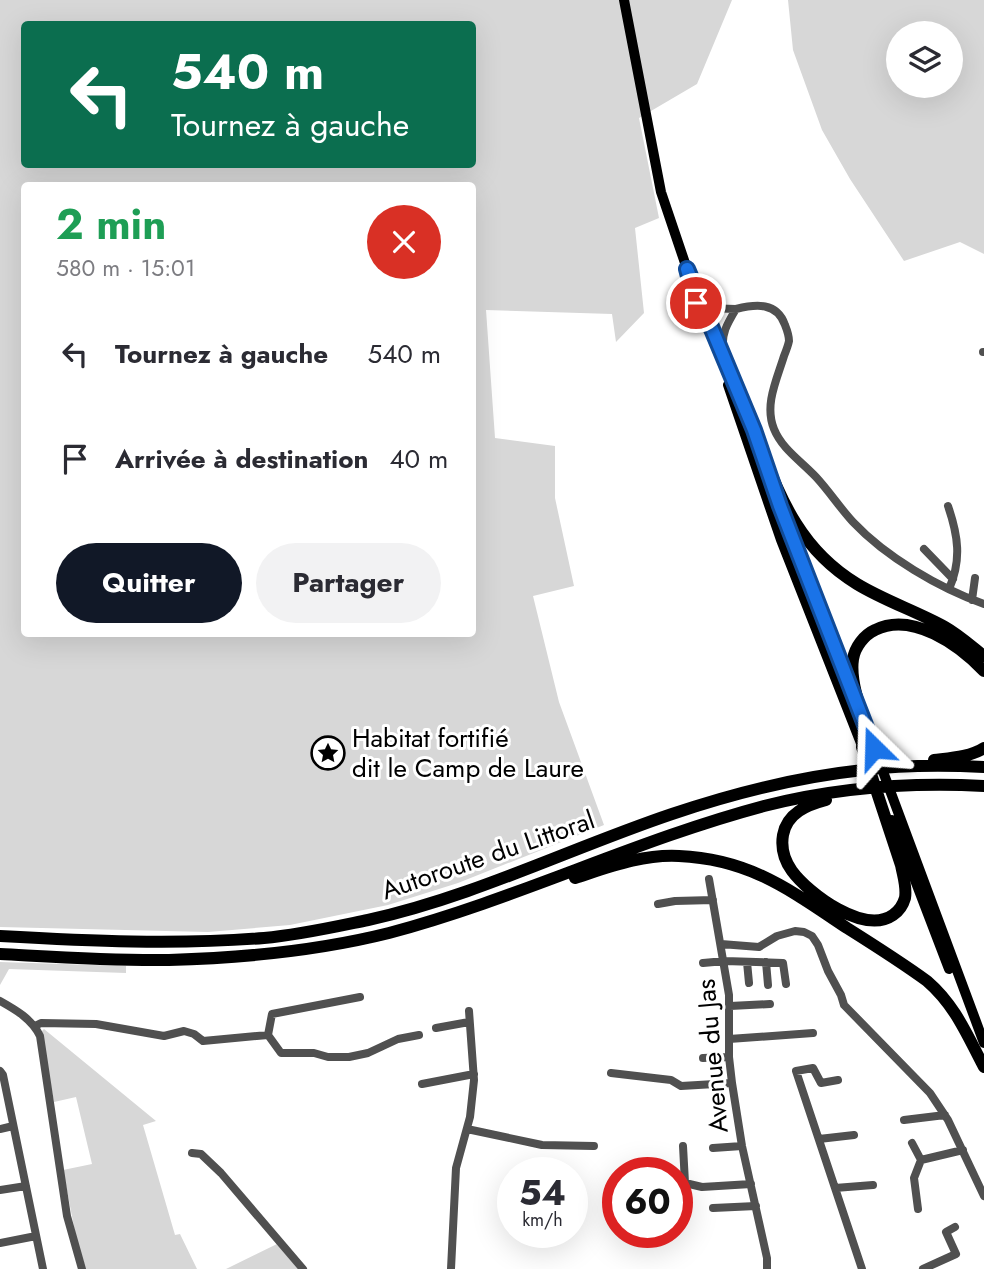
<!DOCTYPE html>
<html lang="fr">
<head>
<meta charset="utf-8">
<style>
  body { margin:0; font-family:Jost,sans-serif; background:#f2f2f3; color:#2b2b33; height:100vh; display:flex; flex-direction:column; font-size:26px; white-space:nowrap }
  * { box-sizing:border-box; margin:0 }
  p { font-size:23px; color:#7c7c81 }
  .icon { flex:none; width:38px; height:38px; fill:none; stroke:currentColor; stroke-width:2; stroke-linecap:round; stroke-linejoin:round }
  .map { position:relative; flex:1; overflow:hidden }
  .panel { position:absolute; left:21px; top:182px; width:455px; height:455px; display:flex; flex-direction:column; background:#fff; border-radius:7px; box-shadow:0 7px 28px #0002 }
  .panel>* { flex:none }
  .guide { position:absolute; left:21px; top:21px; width:455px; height:147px; border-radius:7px; box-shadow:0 7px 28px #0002; background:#0b6e4f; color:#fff; overflow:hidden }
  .fabs { position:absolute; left:886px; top:21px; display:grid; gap:14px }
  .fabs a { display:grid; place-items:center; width:77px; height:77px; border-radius:50%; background:#fff; box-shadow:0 7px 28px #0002; font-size:35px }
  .speed { position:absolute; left:497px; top:1157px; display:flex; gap:14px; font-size:35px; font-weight:700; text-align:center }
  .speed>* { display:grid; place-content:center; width:91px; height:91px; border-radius:50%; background:#fff; box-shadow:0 7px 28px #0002; line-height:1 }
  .speed small { font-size:18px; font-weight:400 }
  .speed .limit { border:10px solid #d22; background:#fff; color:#111 }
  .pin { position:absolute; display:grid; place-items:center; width:60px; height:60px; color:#fff; margin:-30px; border:4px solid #fff; border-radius:50%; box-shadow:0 2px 7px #0007 }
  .me { position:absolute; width:77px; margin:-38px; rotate:338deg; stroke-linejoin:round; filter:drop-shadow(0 0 5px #0008) }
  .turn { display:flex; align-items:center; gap:24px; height:147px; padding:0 35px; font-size:32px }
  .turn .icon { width:91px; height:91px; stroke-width:2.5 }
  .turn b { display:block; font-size:49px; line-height:60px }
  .round { display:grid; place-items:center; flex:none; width:74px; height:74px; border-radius:37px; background:#f2f2f3 }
  .headline { display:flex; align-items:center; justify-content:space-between; height:119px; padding:0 35px }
  h1 { font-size:42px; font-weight:700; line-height:52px; color:#1e9e55 }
  .primary-button { display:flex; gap:14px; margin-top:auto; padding:14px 35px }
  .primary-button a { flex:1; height:80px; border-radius:42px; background:#111827; color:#fff; font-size:28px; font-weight:700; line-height:80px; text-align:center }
  .primary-button a+a { background:#f2f2f3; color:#2b2b33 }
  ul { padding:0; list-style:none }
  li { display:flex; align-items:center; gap:21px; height:105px; padding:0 35px }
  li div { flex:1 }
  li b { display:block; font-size:26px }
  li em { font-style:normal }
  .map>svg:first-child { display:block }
  .green { fill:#d7d7d7; fill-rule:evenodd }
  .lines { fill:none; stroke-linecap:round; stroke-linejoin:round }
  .minor { stroke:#505050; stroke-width:8 }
  .major { stroke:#000; stroke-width:10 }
  .highway { stroke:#000; stroke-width:12 }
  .route-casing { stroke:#114b97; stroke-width:18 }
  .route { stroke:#1a73e8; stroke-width:12 }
  .labels { text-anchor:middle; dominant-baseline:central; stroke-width:6; stroke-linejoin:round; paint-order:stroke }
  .poi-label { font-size:26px; fill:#000; stroke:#fff; text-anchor:start }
  .street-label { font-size:26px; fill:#000; stroke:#fff }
</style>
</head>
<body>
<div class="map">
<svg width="984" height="1269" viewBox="0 0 984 1269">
  <rect width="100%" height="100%" fill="#fff"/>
  <path class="green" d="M0 0H732L697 84 639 118 659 218 635 228 644 313 616 342 612 314 486 310 495 438 555 446V498L574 586 533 596 559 702 604 825 458 883 388 905 290 925 208 932 0 927ZM24 24H472V164H24ZM24 186H472V634H24Z
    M788 0H984V254L960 242 904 261 850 179 822 130 793 50ZM898 33H950V86H898Z
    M0 962 126 966V973L9 969 0 985Z
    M44 1029 156 1121 143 1125 175 1235 180 1234 197 1269H86L76 1237 63 1170 92 1164 76 1097 54 1102 41 1032Z
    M277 1244 298 1269H226Z"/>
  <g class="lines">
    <path class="minor" d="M736 309C756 304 777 302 785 325 787 330 789 336 789 341 788 346 786 351 784 356 777 379 764 405 774 429 782 449 801 461 816 477 829 491 840 508 853 522 886 557 939 588 984 604
      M702 311 704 308 736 309C727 324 721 334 723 351
      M983 352H984
      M948 506C958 535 962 560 949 589
      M924 549 953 579
      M972 600 975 578
      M709 879 729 995V1057L732 1083 742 1146 767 1258V1269
      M658 904 675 901 713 900
      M721 944 759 947 777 936 795 931 804 932 812 936 818 945 828 971 841 995 844 1005 930 1093 948 1120 984 1196
      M747 962 749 983
      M766 962 768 985
      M703 963 725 961 783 963 786 984
      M0 1001C16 1010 32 1019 40 1036L67 1216 82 1269
      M730 1006 770 1004
      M35 1026 41 1023 96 1024 164 1036 184 1031 194 1034 203 1041 268 1035 272 1014 360 997
      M436 1028 469 1022
      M268 1035 281 1053H314L328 1057H349L368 1053 398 1039 419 1035
      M729 1039 813 1033
      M703 1058 729 1057
      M0 1071 3 1075 43 1269
      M611 1073 671 1080 681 1086 732 1083
      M838 1080 821 1083 813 1068 796 1071 862 1269
      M422 1084 474 1074
      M904 1120 945 1115
      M0 1129 13 1126
      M467 1129 542 1145 594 1146
      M819 1139 854 1135
      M912 1143 921 1160
      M683 1146 685 1183 702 1187 751 1184
      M713 1148 742 1146
      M192 1153 201 1154 221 1173 303 1269
      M835 1188 873 1185
      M0 1190 26 1186
      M713 1208 756 1206
      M918 1209 914 1178 921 1160 963 1150
      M0 1243 36 1236
      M451 1269 456 1168 470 1117 474 1080 469 1011
      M923 1269 956 1254 946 1232 955 1227"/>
    <path class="major" d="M624 0 661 192 687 269 756 437
      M728 385 781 540 864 751
      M777 498 852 692
      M872 742 984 1043
      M892 820 949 969"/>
    <path class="highway" d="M754 431C779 493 796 547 857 584 885 601 916 611 945 627 959 635 971 646 984 656
      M874 748C866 722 849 686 853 659 855 647 864 635 875 630 912 611 959 645 984 671
      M934 760C950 758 970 757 984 748
      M826 800C807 805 787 813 783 835 781 847 784 860 792 871 809 894 864 935 893 915 899 911 903 905 905 898 907 887 903 876 901 865L862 747
      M575 878C609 867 643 854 679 856 750 859 790 890 847 928 874 945 901 962 927 981 955 1005 967 1035 984 1067
      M0 936C88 941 176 945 264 938 299 935 334 927 368 920 473 897 571 848 672 814 734 793 798 777 863 770 903 765 944 765 984 767
      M0 954C56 957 113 961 169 960 243 958 317 951 389 933 517 899 636 840 764 806 835 788 911 782 984 786"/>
  </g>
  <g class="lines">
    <defs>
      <path id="route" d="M696 303 687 269 754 430 780 506 874 748"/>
    </defs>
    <use href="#route" class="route-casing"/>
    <use href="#route" class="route"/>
  </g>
  <defs>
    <symbol id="sight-ring" viewBox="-11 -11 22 22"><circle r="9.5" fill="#fff" stroke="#000" stroke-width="1.5"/><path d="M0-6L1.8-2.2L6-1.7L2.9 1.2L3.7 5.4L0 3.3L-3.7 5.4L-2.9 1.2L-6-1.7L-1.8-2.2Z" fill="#000"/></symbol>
  </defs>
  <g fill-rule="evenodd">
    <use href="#sight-ring" x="309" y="734" width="38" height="38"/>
  </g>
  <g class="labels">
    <g class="poi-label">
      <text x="352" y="738">Habitat fortifié<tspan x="352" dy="30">dit le Camp de Laure</tspan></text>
    </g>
    <g class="street-label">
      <text transform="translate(488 855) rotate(-19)">Autoroute du Littoral</text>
      <text transform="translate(712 1056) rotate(-95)">Avenue du Jas</text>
    </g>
  </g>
</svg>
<div class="fabs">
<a><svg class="icon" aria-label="layers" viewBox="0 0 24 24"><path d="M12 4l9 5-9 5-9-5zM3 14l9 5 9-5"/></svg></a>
</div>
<div class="speed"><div>54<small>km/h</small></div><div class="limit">60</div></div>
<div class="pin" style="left:696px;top:303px;background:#d93025"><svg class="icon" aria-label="arrive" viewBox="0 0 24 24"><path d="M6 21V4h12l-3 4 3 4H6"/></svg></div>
<svg class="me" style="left:874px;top:748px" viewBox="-20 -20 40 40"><path d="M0-17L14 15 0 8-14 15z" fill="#1a73e8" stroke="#fff" stroke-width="4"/></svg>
<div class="guide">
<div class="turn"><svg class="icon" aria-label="left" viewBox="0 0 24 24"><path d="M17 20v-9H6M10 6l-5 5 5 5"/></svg><div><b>540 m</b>Tournez à gauche</div></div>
</div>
<section class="panel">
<div class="headline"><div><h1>2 min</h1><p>580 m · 15:01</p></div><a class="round" style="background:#d93025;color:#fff"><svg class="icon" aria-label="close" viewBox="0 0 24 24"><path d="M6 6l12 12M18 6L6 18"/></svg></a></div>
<ul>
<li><svg class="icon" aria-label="left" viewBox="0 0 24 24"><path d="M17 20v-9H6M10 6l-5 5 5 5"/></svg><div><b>Tournez à gauche</b></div><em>540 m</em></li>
<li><svg class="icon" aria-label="arrive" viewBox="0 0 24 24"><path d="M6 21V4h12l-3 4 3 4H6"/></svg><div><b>Arrivée à destination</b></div><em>40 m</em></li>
</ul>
<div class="primary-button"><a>Quitter</a><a>Partager</a></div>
</section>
</div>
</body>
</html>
